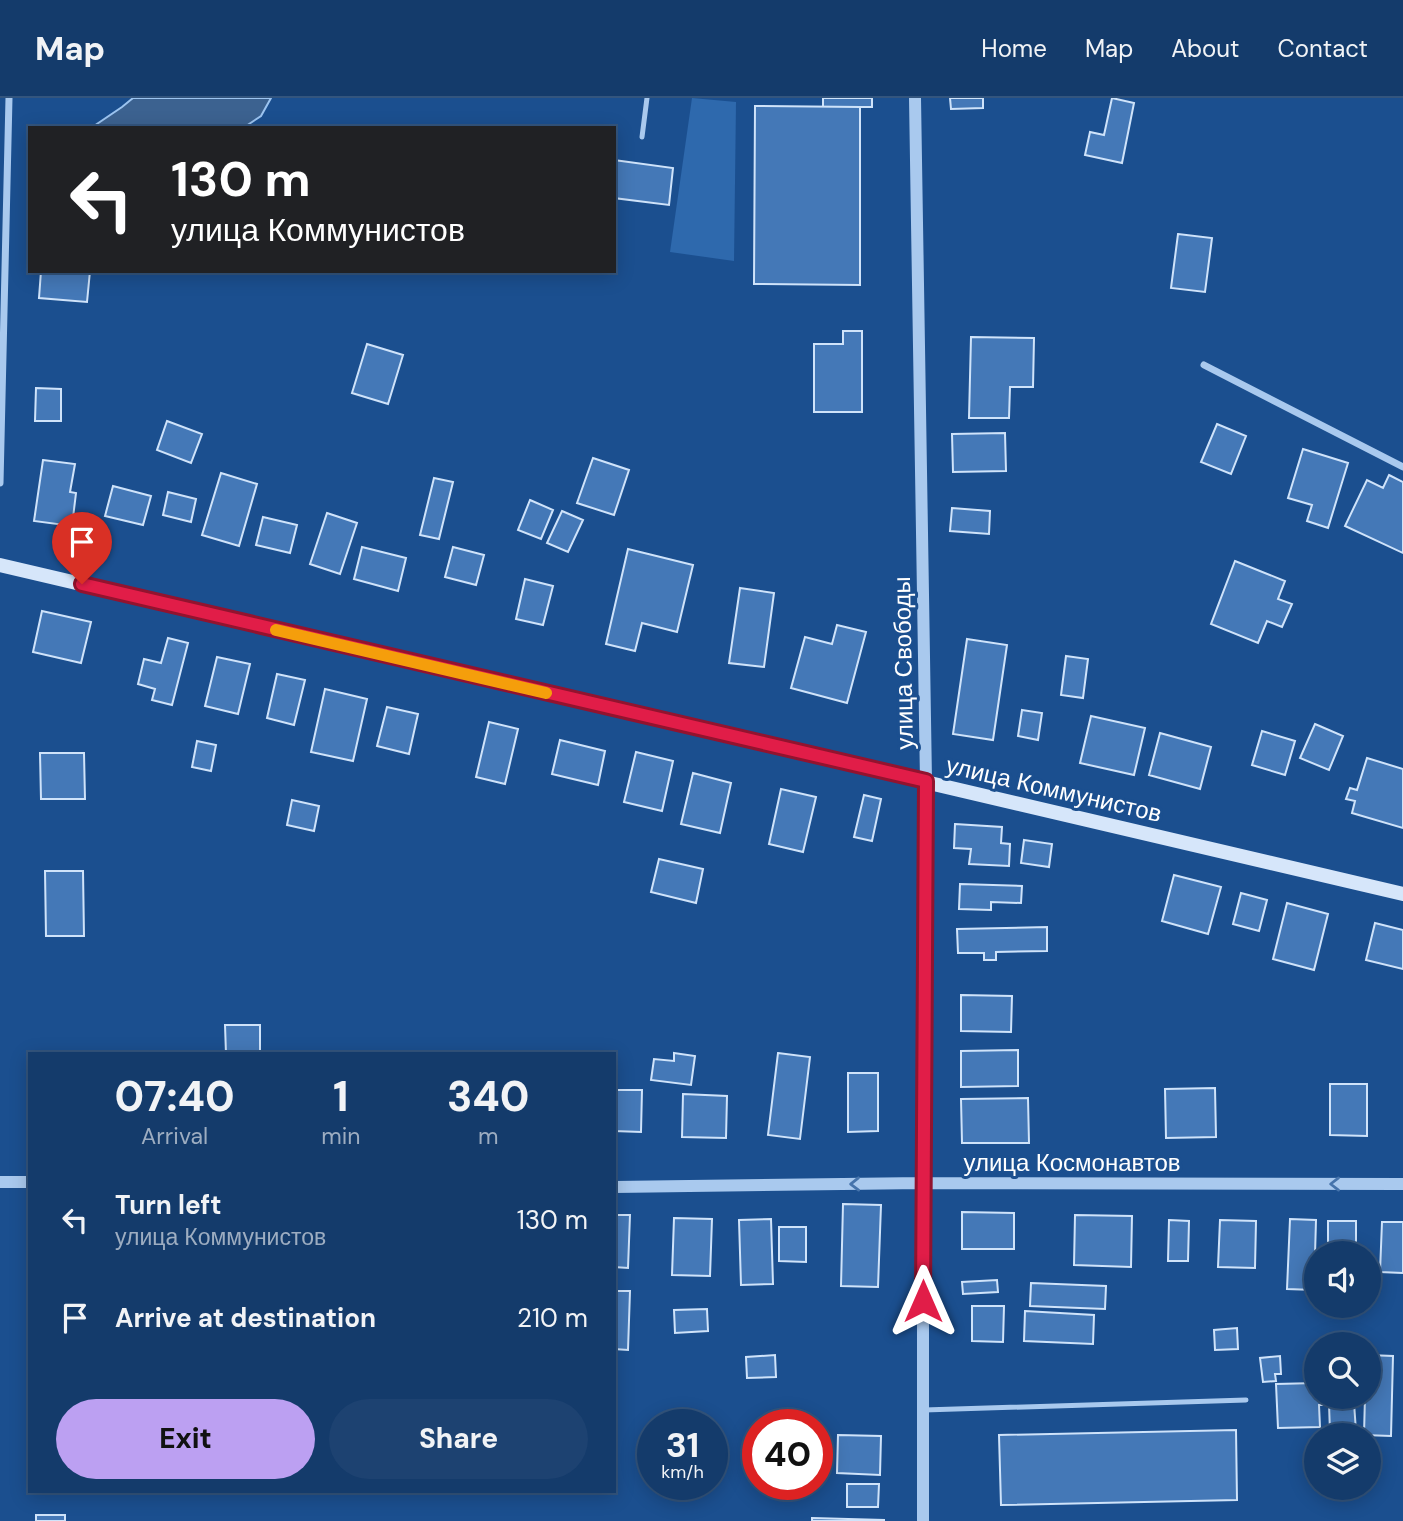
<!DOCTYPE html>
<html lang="en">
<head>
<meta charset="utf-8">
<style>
  body { margin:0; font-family:"DM Sans",sans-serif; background:#1d4271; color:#f1f3f6; height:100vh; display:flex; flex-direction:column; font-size:26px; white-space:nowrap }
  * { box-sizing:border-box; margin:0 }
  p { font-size:23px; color:#9dadc1 }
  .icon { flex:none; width:38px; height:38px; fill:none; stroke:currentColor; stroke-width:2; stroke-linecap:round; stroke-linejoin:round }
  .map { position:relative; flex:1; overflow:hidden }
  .details { position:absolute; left:28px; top:954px; width:588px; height:441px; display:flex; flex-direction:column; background:#143b6b; border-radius:0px; box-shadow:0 4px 18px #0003,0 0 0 2px #33557e }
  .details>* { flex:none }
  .top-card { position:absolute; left:28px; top:28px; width:588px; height:147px; border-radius:0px; box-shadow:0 4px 18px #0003,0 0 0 2px #33557e; background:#202124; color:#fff; overflow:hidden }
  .buttons { position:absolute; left:1304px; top:1143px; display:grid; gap:14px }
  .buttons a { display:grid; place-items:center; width:77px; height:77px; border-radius:50%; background:#143b6b; box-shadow:0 4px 18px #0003,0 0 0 2px #33557e; font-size:35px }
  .speed { position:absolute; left:637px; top:1311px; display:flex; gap:14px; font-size:35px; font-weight:700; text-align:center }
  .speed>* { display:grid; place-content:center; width:91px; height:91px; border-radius:50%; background:#143b6b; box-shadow:0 4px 18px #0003,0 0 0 2px #33557e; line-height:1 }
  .speed small { font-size:18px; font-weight:400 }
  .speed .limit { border:10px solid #d22; background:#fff; color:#111 }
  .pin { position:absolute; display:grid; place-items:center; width:60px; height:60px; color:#fff; margin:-72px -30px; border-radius:50% 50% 50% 0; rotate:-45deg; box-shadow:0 0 7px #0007 }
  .pin .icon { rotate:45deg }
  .me { position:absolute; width:77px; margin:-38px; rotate:0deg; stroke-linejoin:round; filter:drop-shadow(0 0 5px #0008) }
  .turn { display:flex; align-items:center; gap:24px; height:147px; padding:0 28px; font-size:32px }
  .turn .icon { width:91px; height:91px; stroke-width:2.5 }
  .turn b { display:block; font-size:49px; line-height:60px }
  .eta { display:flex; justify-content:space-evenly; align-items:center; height:119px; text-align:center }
  .eta b { font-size:42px; font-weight:800; line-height:49px }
  .primary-button { display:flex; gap:14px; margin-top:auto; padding:14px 28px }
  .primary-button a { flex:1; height:80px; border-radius:42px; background:#bca0f2; color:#111; font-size:28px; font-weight:800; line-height:80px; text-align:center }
  .primary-button a+a { background:#1d4271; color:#f1f3f6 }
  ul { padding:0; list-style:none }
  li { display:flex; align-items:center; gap:21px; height:98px; padding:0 28px }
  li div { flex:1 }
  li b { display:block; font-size:26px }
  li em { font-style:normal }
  header { display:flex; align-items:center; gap:42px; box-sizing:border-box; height:98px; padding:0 35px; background:#143b6b; border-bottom:2px solid #33557e }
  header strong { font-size:33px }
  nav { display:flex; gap:38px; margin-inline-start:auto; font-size:24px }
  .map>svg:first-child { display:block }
  .green { fill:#2e69ad }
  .water { fill:#3c6290; stroke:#9cc4f0; stroke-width:2 }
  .building { fill:#4478b7; stroke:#cfe3fa; stroke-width:2 }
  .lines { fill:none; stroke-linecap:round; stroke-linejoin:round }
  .service { stroke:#a9c9ee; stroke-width:5 }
  .minor { stroke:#a9c9ee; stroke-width:7 }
  .tertiary { stroke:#a9c9ee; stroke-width:12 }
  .secondary { stroke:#d6e6fa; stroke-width:14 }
  .oneway { stroke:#4674ac }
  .route-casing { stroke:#92132f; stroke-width:18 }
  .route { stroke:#e11d48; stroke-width:12 }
  .slow { stroke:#f59e0b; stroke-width:12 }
  .labels { text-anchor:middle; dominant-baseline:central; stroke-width:6; stroke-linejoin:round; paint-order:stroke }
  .street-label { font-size:24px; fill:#fff; stroke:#1b4f8f }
</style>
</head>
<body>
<header>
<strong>Map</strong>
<nav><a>Home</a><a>Map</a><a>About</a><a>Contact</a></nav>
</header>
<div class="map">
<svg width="1403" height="1423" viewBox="0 0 1403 1423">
  <rect width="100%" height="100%" fill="#1b4f8f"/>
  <path class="green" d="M692 0 736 4 734 163 670 154Z"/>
  <path class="water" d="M133 0H271L261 18 243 30H91L122 9Z"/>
  <path class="building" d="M823 0H872V9H823Z
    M950 0H983V10L951 11Z
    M1112 0 1134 5 1122 65 1085 57 1090 34 1104 37Z
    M755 8 860 9V187L754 186Z
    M614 62 673 70 669 107 614 100Z
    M1178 136 1212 140 1205 194 1171 190Z
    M41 173H90L87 204 39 200Z
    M843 233H862V314H814V246H843Z
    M971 239 1034 240 1033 289H1010L1009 320H969Z
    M367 246 403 257 388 306 352 295Z
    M36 290 61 291V323H35Z
    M167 323 202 336 191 365 157 352Z
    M1217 326 1246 338 1231 376 1201 364Z
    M1005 335 1006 373 953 374 952 336Z
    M1303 351 1348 365 1328 430 1307 423 1312 407 1288 400Z
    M593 360 629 372 614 417 577 405Z
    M43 362 75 366 70 394 76 395 72 428 34 423Z
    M221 375 257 386 239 448 202 437Z
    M1389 377 1403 384V455L1345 428 1367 382 1383 390Z
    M434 380 453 384 439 441 420 437Z
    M113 388 151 398 143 427 105 418Z
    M168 394 196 401 191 424 163 417Z
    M530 402 553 412 541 441 518 432Z
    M952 410 990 413 989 436 950 433Z
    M562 413 583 422 568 454 547 445Z
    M327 415 357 425 340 476 310 466Z
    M263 419 297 427 290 455 256 447Z
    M362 449 406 460 398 493 354 481Z
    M453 449 484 457 476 487 445 479Z
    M628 451 693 467 677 534 642 525 635 553 606 546Z
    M1235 463 1285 483 1278 501 1292 506 1282 529 1267 523 1258 545 1211 526Z
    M525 481 553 488 543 527 516 521Z
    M740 490 774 495 764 569 729 565Z
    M42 513 91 524 81 565 33 554Z
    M837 527 866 534 847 605 791 590 805 539 832 546Z
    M168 540 188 545 172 607 152 602 155 591 138 586 144 561 161 565Z
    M967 541 1007 547 993 642 953 636Z
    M1066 558 1088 561 1083 600 1061 597Z
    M217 559 250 566 238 616 205 608Z
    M277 576 305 582 294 627 267 620Z
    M325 591 367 601 353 663 311 654Z
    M387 609 418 616 409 656 377 648Z
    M1022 612 1042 615 1038 642 1018 638Z
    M1091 618 1145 630 1134 677 1080 665Z
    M489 624 518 631 505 686 476 679Z
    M1315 626 1343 638 1329 672 1300 660Z
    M1262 633 1295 643 1285 677 1252 667Z
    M1160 635 1211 649 1200 691 1149 677Z
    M560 642 605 653 598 687 552 676Z
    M197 643 216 647 211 673 192 669Z
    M636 654 673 663 662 713 624 704Z
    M40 655H84L85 701H41Z
    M1367 660 1403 671V730L1352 715 1355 703 1346 701 1350 690 1357 692Z
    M693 675 731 685 720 735 681 726Z
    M781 691 816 699 803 754 769 746Z
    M864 697 881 701 872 743 854 739Z
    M292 702 319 708 314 733 287 727Z
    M955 726 1002 729 1001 745 1010 746 1009 768 969 766 971 751 954 750Z
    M1024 742 1052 746 1049 769 1021 765Z
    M659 761 703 771 696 805 651 794Z
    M45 773H83L84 838H46Z
    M1174 777 1221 789 1208 836 1162 823Z
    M960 786 1022 788 1021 805 991 804V812L959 811Z
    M1241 795 1267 802 1259 833 1233 826Z
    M1287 805 1328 816 1314 872 1273 861Z
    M1375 825 1403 832V871L1366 862Z
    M1047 829V853L996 854V862H984V855H958L957 831Z
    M961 897 1012 898 1011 934 961 933Z
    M225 927H260V956H226Z
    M1018 952V988L961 989V953Z
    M674 955 695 958 691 987 651 982 654 961 674 963Z
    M778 955 810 959 800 1041 768 1037Z
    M848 975H878V1033L848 1034Z
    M1330 986H1367V1038L1330 1037Z
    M1215 990 1216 1039 1166 1040 1165 991Z
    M614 992H642L641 1034 614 1033Z
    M683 996 727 998 726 1040 682 1039Z
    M1028 1000 1029 1045H962L961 1001Z
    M843 1106 881 1107 878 1189 841 1188Z
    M962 1114 1014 1115V1151H962Z
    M614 1117H630L628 1170 614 1169Z
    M1075 1117 1132 1118 1131 1169 1074 1167Z
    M674 1120 712 1121 710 1178 672 1177Z
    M771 1121 773 1186 741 1187 739 1122Z
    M1290 1121 1316 1122 1314 1192 1287 1191Z
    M1169 1122 1189 1123 1188 1163H1168Z
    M1220 1122 1256 1123 1255 1170 1218 1169Z
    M1328 1123H1356V1155H1328Z
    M1382 1124H1403V1175L1380 1174Z
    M779 1129H806V1164L779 1163Z
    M997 1182 998 1194 963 1196 962 1184Z
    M1031 1185 1106 1188 1105 1211 1030 1208Z
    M614 1193H630L628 1252 614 1251Z
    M972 1208H1004L1003 1244 972 1243Z
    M707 1211 708 1233 675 1235 674 1212Z
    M1025 1213 1094 1217 1093 1246 1024 1243Z
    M1237 1230 1238 1251 1215 1252 1214 1232Z
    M775 1257 776 1279 747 1280 746 1259Z
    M1368 1257 1393 1258 1391 1338 1364 1337 1365 1298H1368Z
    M1280 1258 1281 1276H1275L1276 1283 1263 1284 1260 1260Z
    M1316 1285V1298H1324V1307H1319L1320 1329 1278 1330 1276 1286Z
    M1354 1305 1356 1333 1330 1334 1329 1306Z
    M1236 1332 1237 1402 1001 1407 999 1337Z
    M838 1337 881 1338 880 1377 837 1375Z
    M847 1386H879L878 1409H847Z
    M36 1417H65V1423H36Z
    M812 1420 884 1422V1423H812Z"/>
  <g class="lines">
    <path class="service" d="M642 39 647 0
      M924 1312 1246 1302"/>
    <path class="minor" d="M1204 267 1403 369
      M0 385 9 0"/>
    <path class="tertiary" d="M915 0 926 683 923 1085V1423
      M0 1084H30
      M614 1089 923 1085 1403 1086"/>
    <path class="secondary" d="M0 467 1403 796"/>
  </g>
  <defs><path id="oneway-chevron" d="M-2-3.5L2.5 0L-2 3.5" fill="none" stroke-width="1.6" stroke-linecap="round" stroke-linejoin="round" transform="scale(1.75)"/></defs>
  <g class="oneway">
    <use href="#oneway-chevron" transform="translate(855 1086) rotate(179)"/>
    <use href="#oneway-chevron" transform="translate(1335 1086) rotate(-180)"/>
  </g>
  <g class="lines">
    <defs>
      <path id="route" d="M82 486 926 683 923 1203"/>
    </defs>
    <use href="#route" class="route-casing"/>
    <use href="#route" class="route"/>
    <path class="slow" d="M276 532 546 595"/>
  </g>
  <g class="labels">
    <g class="street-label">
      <text transform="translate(903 565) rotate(-91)">улица Свободы</text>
      <text transform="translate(1054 691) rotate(13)">улица Коммунистов</text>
      <text x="1072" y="1064">улица Космонавтов</text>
    </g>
  </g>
</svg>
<div class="buttons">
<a><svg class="icon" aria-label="sound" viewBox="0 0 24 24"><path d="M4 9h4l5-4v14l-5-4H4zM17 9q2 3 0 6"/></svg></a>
<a><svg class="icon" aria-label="search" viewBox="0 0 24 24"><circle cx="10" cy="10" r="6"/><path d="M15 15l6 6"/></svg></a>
<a><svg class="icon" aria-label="layers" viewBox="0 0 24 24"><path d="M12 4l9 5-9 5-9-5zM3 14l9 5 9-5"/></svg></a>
</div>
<div class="speed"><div>31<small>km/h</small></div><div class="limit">40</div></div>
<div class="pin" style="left:82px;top:486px;background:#d93025"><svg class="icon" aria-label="arrive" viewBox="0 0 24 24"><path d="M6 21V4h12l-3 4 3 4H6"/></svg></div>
<svg class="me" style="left:923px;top:1203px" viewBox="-20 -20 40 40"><path d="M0-17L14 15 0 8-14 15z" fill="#e11d48" stroke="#fff" stroke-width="4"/></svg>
<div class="top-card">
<div class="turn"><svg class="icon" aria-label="left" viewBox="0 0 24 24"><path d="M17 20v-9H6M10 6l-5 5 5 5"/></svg><div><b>130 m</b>улица Коммунистов</div></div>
</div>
<section class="details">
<div class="eta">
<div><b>07:40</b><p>Arrival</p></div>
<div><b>1</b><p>min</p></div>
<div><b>340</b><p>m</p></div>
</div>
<ul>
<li><svg class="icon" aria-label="left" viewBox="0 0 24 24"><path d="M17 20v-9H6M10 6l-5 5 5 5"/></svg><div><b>Turn left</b><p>улица Коммунистов</p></div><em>130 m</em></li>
<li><svg class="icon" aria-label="arrive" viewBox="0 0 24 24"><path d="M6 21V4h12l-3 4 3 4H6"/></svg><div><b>Arrive at destination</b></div><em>210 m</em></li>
</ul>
<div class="primary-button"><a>Exit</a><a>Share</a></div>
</section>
</div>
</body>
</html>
